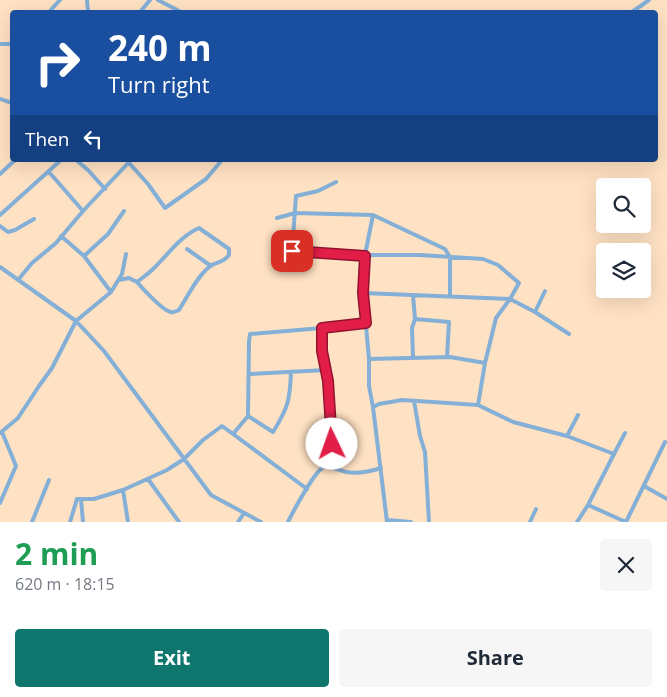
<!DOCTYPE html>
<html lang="en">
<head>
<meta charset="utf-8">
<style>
  body { margin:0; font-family:"Open Sans",sans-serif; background:#f6f6f7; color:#1f2937; height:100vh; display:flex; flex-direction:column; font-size:19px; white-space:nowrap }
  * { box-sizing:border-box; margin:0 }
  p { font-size:16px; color:#747a83 }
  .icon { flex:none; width:28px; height:28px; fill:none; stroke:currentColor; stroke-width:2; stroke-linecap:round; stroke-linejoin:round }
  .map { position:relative; height:522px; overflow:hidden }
  .panel { display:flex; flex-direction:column; background:#fff; flex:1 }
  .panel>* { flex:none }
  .top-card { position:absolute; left:10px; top:10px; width:648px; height:152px; border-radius:5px; box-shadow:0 5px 20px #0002; background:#1a4fa0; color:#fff; overflow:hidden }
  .controls { position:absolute; left:596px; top:178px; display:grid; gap:10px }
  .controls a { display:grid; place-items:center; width:55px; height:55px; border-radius:5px; background:#fff; box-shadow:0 5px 20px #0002; font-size:25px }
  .pin { position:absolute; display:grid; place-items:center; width:42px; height:42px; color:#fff; margin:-21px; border-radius:10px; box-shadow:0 2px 8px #0006 }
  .me { position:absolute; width:55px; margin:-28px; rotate:357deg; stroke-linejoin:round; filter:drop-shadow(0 0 4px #0008) }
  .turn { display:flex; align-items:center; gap:18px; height:105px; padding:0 15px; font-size:22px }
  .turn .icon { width:65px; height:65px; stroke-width:2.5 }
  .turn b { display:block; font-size:35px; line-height:42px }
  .then { display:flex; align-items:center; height:48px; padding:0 15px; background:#0003; gap:10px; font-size:19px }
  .round { display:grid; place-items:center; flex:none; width:52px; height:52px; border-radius:5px; background:#f6f6f7 }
  .summary { display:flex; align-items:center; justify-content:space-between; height:85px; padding:0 15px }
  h1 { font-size:30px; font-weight:700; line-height:38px; color:#1e9e55 }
  .cta { display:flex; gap:10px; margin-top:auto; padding:10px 15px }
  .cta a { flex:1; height:58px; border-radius:5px; background:#0f766e; color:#fff; font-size:20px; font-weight:700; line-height:58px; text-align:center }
  .cta a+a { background:#f6f6f7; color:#1f2937 }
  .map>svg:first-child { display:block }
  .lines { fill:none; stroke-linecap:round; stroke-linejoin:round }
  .minor { stroke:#84afd6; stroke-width:4 }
  .route-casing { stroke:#92132f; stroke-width:12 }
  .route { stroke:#e11d48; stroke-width:9 }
</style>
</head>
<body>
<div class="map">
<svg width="667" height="522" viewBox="0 0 667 522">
  <rect width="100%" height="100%" fill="#ffe1c3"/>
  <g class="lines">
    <path class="minor" d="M87 0 88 12
      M158 0 181 12
      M49 12 60 0
      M140 12 150 0
      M632 12 649 0
      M0 44H12
      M0 99 12 103
      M76 160 88 170 105 189
      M129 163 148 184 165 208 206 179 222 160
      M49 172 83 211
      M0 174 15 160
      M336 182 318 191 296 196 292 251 365 255H420L483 259 498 265 519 283 510 299 496 318 485 363 478 405
      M0 215 61 160
      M277 218 295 213 373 215 445 249 450 257V296
      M0 226 8 232 15 230 34 219
      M199 228 229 249V255C222 264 217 261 209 267 196 278 188 296 179 310 176 311 174 313 171 312 163 311 142 288 137 282 142 278 148 274 152 270 168 255 179 237 199 228Z
      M61 236 84 256 111 292
      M187 249 211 266
      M84 256 108 234 124 211
      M0 267 76 321 104 351 211 495 261 522
      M18 280 32 263 56 243 83 211 131 160
      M119 280 129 278 137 282
      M363 293 365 255 373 215
      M413 295 415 319
      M535 312 545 291
      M413 357 412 328 415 319 449 322 447 357
      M369 359 450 357 485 363
      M249 374 326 370
      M414 401 420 436 425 452 429 522
      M373 407 369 386V359L363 293 510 299 535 312 569 334
      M248 416 273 432C288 408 290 400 291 372
      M0 433 18 418 39 386 52 368 76 321 111 292 122 274 126 254
      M233 434 307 489
      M567 436 578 415
      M614 454 625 433
      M323 467 332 444 328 381 323 351 322 328 366 323
      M148 479 179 522
      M644 486 667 499
      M123 490 128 522
      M81 499 83 522
      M0 503 16 466 2 432
      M588 505 626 522 665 442
      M387 520 411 522
      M32 522 49 480
      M70 522 77 499H94L123 490 167 470 184 459 203 440 222 426 233 434 248 416 249 341 250 334 322 328
      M238 522 244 513
      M288 522C293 512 315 470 324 467 331 465 340 471 346 472 359 474 369 472 381 468
      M387 522 373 407 379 404 402 400 478 405 513 422 567 436 614 454 588 505 577 522
      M530 522 536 509"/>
  </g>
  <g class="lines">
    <defs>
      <path id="route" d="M292 251 365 256 363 293 366 323 322 328V351L328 381 332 444"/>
    </defs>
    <use href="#route" class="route-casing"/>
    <use href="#route" class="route"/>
  </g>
</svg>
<div class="controls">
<a><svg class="icon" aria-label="search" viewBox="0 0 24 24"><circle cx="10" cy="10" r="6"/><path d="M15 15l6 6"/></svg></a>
<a><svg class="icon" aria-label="layers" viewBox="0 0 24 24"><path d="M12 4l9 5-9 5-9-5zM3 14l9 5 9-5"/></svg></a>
</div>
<div class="pin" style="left:292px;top:251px;background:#d93025"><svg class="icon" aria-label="arrive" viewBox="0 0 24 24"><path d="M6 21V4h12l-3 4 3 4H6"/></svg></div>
<svg class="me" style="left:332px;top:444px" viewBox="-20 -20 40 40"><circle r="19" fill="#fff"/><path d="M0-13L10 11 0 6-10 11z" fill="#e11d48"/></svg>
<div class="top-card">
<div class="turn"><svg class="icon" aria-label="right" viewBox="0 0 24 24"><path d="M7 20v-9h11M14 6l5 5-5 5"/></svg><div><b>240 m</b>Turn right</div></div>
<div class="then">Then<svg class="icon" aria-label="left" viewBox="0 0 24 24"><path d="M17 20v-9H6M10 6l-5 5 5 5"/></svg></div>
</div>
</div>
<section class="panel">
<div class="summary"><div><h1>2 min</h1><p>620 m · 18:15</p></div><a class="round"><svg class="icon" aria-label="close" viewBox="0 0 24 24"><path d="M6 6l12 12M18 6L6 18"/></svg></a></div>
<div class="cta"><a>Exit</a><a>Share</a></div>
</section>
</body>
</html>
